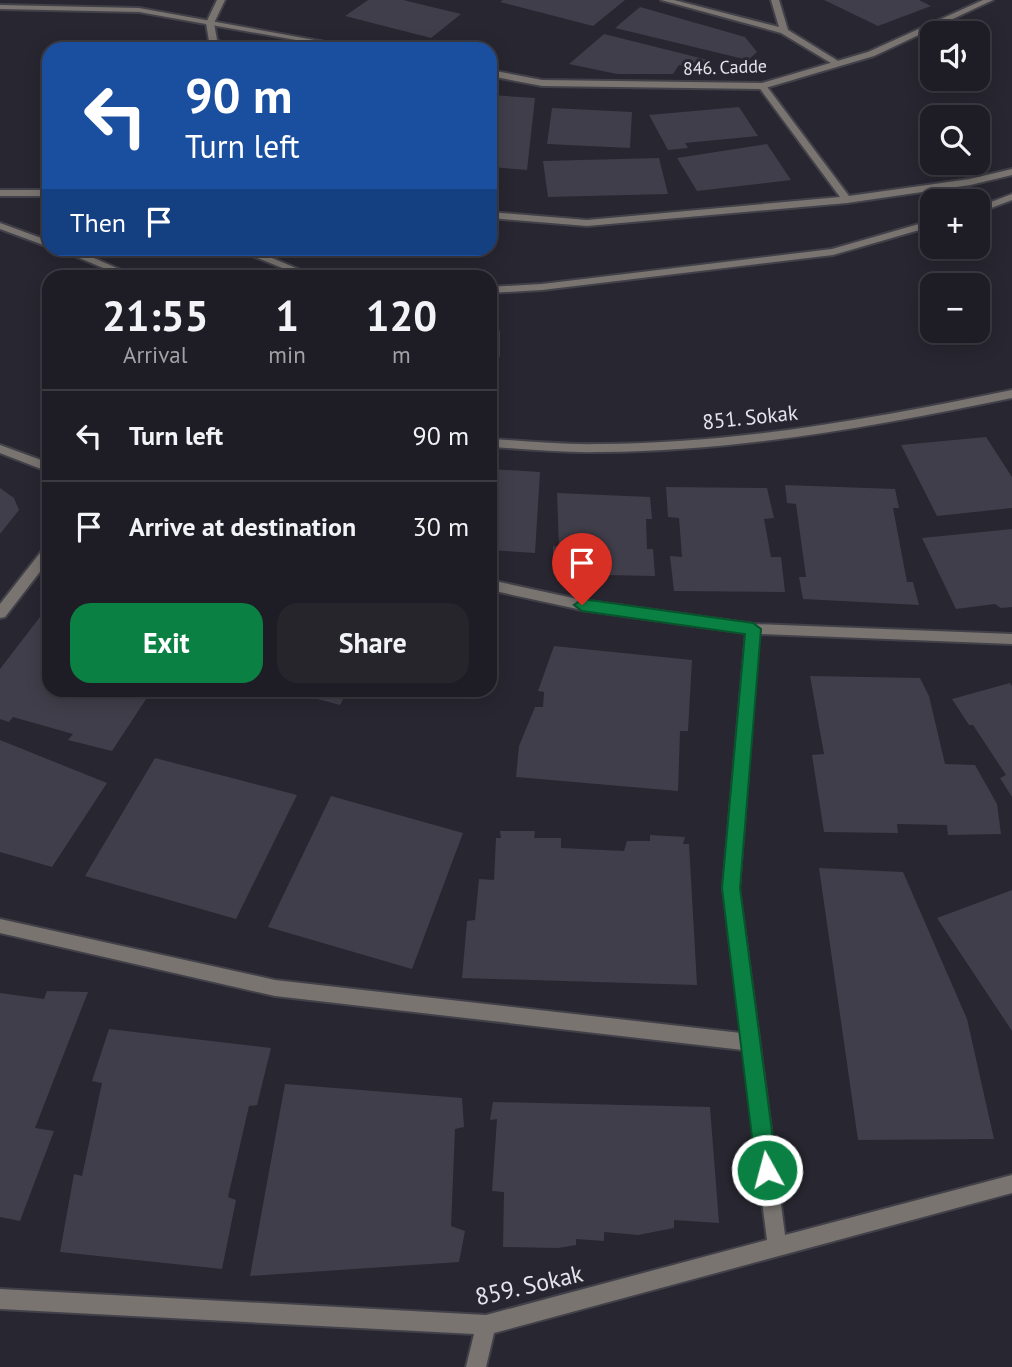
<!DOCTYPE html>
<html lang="en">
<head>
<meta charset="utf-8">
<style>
  body { margin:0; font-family:"PT Sans",sans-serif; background:#26252c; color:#f1f3f6; height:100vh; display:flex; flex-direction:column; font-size:26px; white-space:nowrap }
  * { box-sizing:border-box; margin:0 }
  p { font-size:23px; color:#a1a1a6 }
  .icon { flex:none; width:38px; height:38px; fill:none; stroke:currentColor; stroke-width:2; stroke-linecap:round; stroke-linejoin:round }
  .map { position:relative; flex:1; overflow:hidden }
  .sheet { position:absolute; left:42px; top:270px; width:455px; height:427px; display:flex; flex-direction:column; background:#1e1c24; border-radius:21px; box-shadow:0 4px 18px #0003,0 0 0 2px #3c3a41 }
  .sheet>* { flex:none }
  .banner { position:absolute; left:42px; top:42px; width:455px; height:214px; border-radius:21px; box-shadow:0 4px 18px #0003,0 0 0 2px #3c3a41; background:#1a4fa0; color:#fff; overflow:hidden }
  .tools { position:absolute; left:920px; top:21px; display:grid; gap:14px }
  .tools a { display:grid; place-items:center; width:70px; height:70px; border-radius:14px; background:#1e1c24; box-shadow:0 4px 18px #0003,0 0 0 2px #3c3a41; font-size:35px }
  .pin { position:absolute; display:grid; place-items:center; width:60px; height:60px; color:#fff; margin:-72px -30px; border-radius:50% 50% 50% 0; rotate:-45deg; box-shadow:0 0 7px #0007 }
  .pin .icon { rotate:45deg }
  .me { position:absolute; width:77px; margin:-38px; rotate:353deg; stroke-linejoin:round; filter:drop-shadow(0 0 5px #0008) }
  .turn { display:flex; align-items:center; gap:24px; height:147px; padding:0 28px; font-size:32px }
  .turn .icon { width:91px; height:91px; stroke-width:2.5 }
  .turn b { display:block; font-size:49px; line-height:60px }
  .then { display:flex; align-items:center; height:66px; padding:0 28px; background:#0003; gap:14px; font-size:26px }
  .eta { display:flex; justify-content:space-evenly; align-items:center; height:119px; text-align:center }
  .eta b { font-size:42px; font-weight:700; line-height:49px }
  .cta { display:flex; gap:14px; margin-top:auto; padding:14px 28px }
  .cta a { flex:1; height:80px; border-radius:21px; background:#0b8043; color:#fff; font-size:28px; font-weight:700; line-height:80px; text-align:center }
  .cta a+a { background:#26252c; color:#f1f3f6 }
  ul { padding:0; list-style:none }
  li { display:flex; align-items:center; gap:21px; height:91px; padding:0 28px; border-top:2px solid #3c3a41 }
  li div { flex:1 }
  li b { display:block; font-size:26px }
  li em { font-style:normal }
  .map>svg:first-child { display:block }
  .building { fill:#403e4a }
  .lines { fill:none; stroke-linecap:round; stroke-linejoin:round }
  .minor-casing { stroke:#42414a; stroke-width:4 }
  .tertiary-casing { stroke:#42414a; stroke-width:4 }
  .minor { fill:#797470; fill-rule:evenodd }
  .tertiary { fill:#797470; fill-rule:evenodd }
  .route { fill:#0b8043; stroke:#07532c; stroke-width:2 }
  .labels { text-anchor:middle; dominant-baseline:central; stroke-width:6; stroke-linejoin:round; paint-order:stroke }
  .far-street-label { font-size:18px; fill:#e5e4eb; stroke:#282630 }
  .street-label { font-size:21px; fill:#e5e4eb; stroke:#282630 }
  .near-street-label { font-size:24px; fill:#e5e4eb; stroke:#282630 }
</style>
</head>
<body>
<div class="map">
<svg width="1012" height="1367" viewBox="0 0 1012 1367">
  <rect width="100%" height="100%" fill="#282630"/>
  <path class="building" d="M368 0H403L461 14 431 38 345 16Z
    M503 0H625L593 26 500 2Z
    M824 0H919L931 6 878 26Z
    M640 7 745 37 757 52 748 60 615 28Z
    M604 34 708 60 697 70 679 65 673 74H617L569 64Z
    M490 95 535 98 527 170 490 167Z
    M739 107 758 136 685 143 688 148 668 150 649 115Z
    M552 108 632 112 630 148 547 144Z
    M767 144 791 180 697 191 677 158Z
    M659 158 668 194 548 197 543 161Z
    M490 330 500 331V357L490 356Z
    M490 375H499L496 403H490Z
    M986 437 1012 477V508L937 516 901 445Z
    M490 469 540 472 535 553 490 550Z
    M785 485 895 489 899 508H893L907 582H913L919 605 803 599 799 577H806L796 504 787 503Z
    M666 487 767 488 774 518 764 519 771 557H781L785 592 674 591 670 556 682 557 679 518 668 517Z
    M0 488 14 498 19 510 0 534Z
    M557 493 650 497 652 519H646L647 549H653L655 576 553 574V546L559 547Z
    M1012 529V607L1001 608 995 604 956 609 922 538Z
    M43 613 49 615V690H152L112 751 68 740 73 734 13 717 9 722 0 719V669Z
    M554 646 692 660 688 731H680L678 791 516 777 519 746 535 707H543L544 692 538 691Z
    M810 676 920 678 929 696 945 764 975 765 997 804 1001 834 948 835 947 825 897 824 898 833 824 832 812 755 824 754Z
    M1010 683 1012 686V797L1000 778 1006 775 973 725H969L952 699Z
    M284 690H348L340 705Z
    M0 740 107 783 52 867 0 852Z
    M155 758 297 795 236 919 85 876Z
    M331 796 463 833 412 969 268 927Z
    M500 831H535L534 838H561V848L624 851 627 841H650V835L685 837 683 844H689L697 985 462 978 467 921 475 920 479 879 494 880 496 838H501Z
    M819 868 903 872 967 1019 994 1139 858 1140Z
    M1012 890V1031L937 918Z
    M47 991 88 992 35 1128 54 1131 20 1221 0 1217V993L44 999Z
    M109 1029 271 1048 257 1105 249 1106 228 1197 236 1200 222 1269 60 1252 74 1174 82 1176 102 1083 92 1081Z
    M285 1084 462 1098 464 1127 455 1129 451 1226 465 1231 459 1262 250 1276Z
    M493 1102 710 1107 719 1223 674 1220V1228L638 1235 604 1232V1241L576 1239V1245L558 1248 503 1247 504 1192 492 1191 497 1119 490 1120Z"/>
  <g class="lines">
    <defs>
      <path id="minor" d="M217 0H225L214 23 217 40 230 49H220L209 41 206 23Z
        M661 0H674L779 27 771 0H779L788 30 843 64 836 66 781 33Z
        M762 83 765 84 849 196 970 179 1012 169V175L970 185 847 203 587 226 490 218V212L587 220 840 197 758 86Z
        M0 190H49V196H0Z
        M1012 194V200L978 213V207Z
        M933 220V226L833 255 542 290 490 293V287L542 284 832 249Z
        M0 223 49 241V247L0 229Z
        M56 248H71L135 276H122Z
        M233 248H248L315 276H302Z
        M1012 390V398C877 426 740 451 602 452 564 453 527 449 490 447V439C527 441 564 445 601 444 740 443 877 418 1012 390Z
        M0 445 49 463V472L0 453Z
        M49 546V560L5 617 0 618V604L44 548Z
        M490 580 582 600 753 624 1012 634V644L759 634 739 888 785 1235 1012 1175V1193L494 1333 486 1367H466L474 1334 0 1309V1289L486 1315 767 1240 743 1050 275 996 0 933V919L275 980 741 1033 723 888 746 633 582 610 490 590Z"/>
      <path id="tertiary" d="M983 0H993L874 56 762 89 542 86 490 76V70L542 80 762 83 868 52Z
        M0 5 139 8 364 49H346L139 12 0 9Z"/>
    </defs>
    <use href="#minor" class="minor-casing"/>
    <use href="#tertiary" class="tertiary-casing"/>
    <use href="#minor" class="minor"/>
    <use href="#tertiary" class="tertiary"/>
  </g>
  <path class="route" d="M582 599 753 623 761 629 740 888 777 1170 774 1178 767 1181 759 1178 756 1170 722 888 745 634 582 611 574 605Z"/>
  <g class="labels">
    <g class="far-street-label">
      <text transform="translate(725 67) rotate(-2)">846. Cadde</text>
    </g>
    <g class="street-label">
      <text transform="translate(750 417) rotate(-6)">851. Sokak</text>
    </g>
    <g class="near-street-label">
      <text transform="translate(529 1285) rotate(-13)">859. Sokak</text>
    </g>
  </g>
</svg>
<div class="tools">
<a><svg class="icon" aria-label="sound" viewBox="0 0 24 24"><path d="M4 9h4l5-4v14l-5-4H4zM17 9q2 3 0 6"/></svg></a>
<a><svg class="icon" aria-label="search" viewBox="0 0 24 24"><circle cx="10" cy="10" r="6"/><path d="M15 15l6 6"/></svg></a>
<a>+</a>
<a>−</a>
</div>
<div class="pin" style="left:582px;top:605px;background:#d93025"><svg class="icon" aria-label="arrive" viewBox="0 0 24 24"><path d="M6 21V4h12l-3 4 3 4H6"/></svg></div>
<svg class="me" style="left:767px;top:1170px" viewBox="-20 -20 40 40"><circle r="17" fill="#0b8043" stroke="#fff" stroke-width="3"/><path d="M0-11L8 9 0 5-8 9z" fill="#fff"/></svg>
<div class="banner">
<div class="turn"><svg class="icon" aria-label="left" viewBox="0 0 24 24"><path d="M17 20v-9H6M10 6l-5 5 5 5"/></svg><div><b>90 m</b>Turn left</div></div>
<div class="then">Then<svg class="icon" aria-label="arrive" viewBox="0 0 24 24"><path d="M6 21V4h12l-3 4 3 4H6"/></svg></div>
</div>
<section class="sheet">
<div class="eta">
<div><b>21:55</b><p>Arrival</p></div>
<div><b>1</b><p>min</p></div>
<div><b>120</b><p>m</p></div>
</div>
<ul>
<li><svg class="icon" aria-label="left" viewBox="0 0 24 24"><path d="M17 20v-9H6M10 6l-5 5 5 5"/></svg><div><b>Turn left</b></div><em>90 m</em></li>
<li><svg class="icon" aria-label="arrive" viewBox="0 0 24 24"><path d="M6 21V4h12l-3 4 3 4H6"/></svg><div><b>Arrive at destination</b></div><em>30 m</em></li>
</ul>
<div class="cta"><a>Exit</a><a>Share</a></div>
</section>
</div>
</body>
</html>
